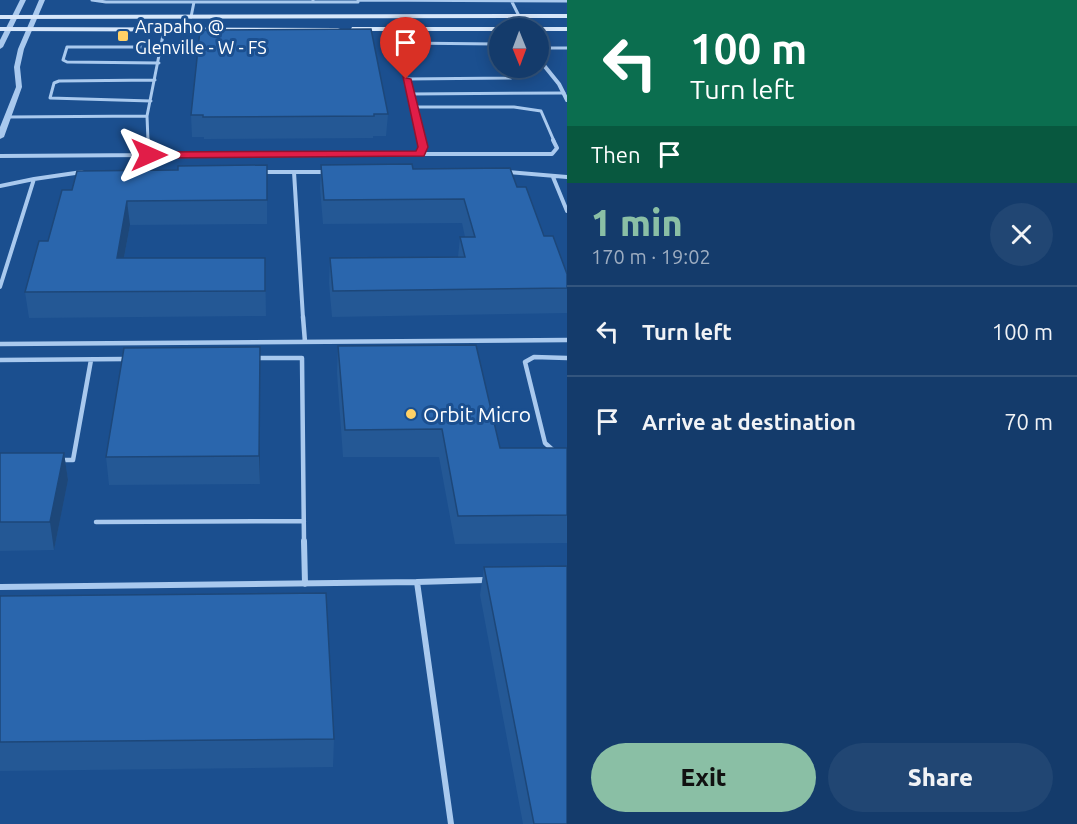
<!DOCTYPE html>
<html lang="en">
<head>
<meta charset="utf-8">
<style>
  body { margin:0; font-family:Ubuntu,sans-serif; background:#214673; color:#f1f3f6; height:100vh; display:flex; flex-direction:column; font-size:22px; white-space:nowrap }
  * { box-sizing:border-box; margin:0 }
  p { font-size:20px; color:#9dadc1 }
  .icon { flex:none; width:33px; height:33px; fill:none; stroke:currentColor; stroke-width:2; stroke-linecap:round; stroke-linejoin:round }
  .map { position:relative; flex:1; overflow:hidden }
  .drawer { display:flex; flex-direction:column; background:#143b6b; width:510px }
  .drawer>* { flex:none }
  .guide { background:#0b6e4f; color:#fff; overflow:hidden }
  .needle { width:39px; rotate:179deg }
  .buttons { position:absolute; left:489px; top:18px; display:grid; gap:12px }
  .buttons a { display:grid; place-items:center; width:60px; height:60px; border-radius:50%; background:#143b6b; box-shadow:0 3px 15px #0003,0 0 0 2px #33557e; font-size:30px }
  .pin { position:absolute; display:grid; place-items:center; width:51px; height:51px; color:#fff; margin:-62px -26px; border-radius:50% 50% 50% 0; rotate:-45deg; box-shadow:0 0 6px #0007 }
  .pin .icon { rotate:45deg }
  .me { position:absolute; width:66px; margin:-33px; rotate:90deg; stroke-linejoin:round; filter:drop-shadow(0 0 4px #0008) }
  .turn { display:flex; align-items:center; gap:21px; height:126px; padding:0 24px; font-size:27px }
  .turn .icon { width:78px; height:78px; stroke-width:2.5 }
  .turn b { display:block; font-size:42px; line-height:51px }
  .then { display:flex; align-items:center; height:57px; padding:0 24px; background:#0003; gap:12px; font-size:22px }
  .round { display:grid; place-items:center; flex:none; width:63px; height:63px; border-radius:32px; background:#214673 }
  .head { display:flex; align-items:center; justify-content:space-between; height:102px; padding:0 24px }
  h1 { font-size:36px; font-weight:800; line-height:45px; color:#8abfa5 }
  .button { display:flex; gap:12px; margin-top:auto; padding:12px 24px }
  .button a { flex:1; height:69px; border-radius:36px; background:#8abfa5; color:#111; font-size:24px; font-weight:800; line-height:69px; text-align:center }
  .button a+a { background:#214673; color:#f1f3f6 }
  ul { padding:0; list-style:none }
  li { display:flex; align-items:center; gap:18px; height:90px; padding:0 24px; border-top:2px solid #33557e }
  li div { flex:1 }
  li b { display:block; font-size:22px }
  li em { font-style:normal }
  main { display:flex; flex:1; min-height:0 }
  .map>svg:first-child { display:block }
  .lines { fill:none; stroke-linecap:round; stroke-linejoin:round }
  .service-far3 { stroke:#a9c9ee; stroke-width:3 }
  .service-far2 { stroke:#a9c9ee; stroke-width:4 }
  .service-far1 { stroke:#a9c9ee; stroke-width:4.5 }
  .service { stroke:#a9c9ee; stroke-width:6 }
  .minor { stroke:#a9c9ee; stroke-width:4 }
  .tertiary { fill:#a9c9ee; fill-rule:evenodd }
  .secondary { fill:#d6e6fa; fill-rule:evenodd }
  .wall { fill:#245895 }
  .shaded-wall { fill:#1d4779 }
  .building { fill:#2a66ad; stroke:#1d4779; stroke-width:1.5 }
  .route { fill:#e11d48; stroke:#92132f; stroke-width:1.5 }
  .poi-dot { fill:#ffd166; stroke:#1b4f8f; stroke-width:2 }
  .labels { text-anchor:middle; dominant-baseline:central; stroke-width:6; stroke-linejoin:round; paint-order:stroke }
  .far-poi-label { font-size:18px; fill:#fff; stroke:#1b4f8f; text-anchor:start }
  .poi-label { font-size:21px; fill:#fff; stroke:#1b4f8f; text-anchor:start }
</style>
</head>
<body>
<main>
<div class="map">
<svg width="567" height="824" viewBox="0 0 567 824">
  <rect width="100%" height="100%" fill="#1b4f8f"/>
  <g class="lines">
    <path class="service-far3" d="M92 0 106 2H313V0
      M358 0 567 1
      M313 2H358
      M512 2 519 16
      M191 17 194 2
      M401 29 404 43 399 50 422 141
      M404 43 496 44 500 47
      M538 48H567
      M159 63 67 62 63 60 67 47H162
      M406 79 511 78 515 76 508 68
      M410 94 564 93
      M151 101 50 98 54 83 59 81 155 80
      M413 107H514L541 111 554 141
      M8 117 147 116
      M148 141 147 116 164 30"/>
    <path class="service-far2" d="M148 140 149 155 420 154 423 147 421 140
      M420 154H552L557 148 553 140
      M0 156 149 155
      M261 172H325
      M294 172 303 318
      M507 172 567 177
      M553 177 567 211
      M34 179 82 172
      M0 186 34 179 0 287"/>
    <path class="service-far1" d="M303 317 305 342
      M0 344 567 340
      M255 358H302L304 542
      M0 360 127 359
      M554 451 545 443 525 362 534 357 567 358
      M60 460H73L91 360
      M96 522 304 521"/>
    <path class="service" d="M304 541 305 584
      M0 587 417 582
      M451 824 417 582 485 580"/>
    <path class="minor" d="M519 16 526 28
      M538 58 559 84 567 100"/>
    <path class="tertiary" d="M20 0H26L3 47 0 49V40Z
      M39 0H45L24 49 20 67 22 87 4 137 0 139V127L16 87 14 67 18 49Z"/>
    <path class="secondary" d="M567 14V18L0 19V15Z
      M0 27 338 28 342 30 338 32 0 31Z
      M352 27H500L503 28H500V31H355L351 29Z
      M538 27H567V31H538V28H535Z"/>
  </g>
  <path class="wall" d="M388 114 386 136H373V138L204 139V137H192L191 115Z
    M267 165V224L130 225 124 258H265L266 316 29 318 25 292 48 241 178 170Z
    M321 165 413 169 517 187 567 274V313L332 317 329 283 330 258 458 257 460 237H465L462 223 323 224 320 188Z
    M338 346 500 448H567V543L455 544 439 457H343L337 373Z
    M260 373V484L109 485 106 457Z
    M0 453H64L68 480 54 550 0 551Z
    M484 567 567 824H523L480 595Z
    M0 596 334 739 333 767 0 771Z"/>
  <path class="shaded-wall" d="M127 201 130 225 119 284 117 258Z
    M260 347V484L259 456Z
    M64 453 68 480 54 550 50 522Z"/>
  <path class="building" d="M371 29 388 114H374V116L203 117V115H191L200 30Z
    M412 164 413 169 510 168 517 187H526L544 236H553L567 274V288L333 291 330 258 465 257 460 237H475L464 199 324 200 321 165Z
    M267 165V200L127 201 117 258H265V291L25 292 39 241H48L62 190H72L77 171 178 170V166Z
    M476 345 500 448H567V515L458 516 442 429 345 430 338 346Z
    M260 347 259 456 106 457 124 348Z
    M0 453H64L50 522H0Z
    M567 566V824H534L484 567Z
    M326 593 334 739 0 742V596Z"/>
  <path class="route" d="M403 77 411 79 428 147 424 156 149 158 144 155 149 152 416 151 418 147Z"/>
  <g class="poi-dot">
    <rect x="117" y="30" width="12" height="12" rx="3"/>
    <circle cx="411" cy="414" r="6"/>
  </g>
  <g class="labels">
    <g class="far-poi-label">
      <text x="135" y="26">Arapaho @<tspan x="135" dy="21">Glenville - W - FS</tspan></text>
    </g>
    <g class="poi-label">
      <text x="423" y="414">Orbit Micro</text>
    </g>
  </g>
</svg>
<div class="buttons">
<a><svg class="needle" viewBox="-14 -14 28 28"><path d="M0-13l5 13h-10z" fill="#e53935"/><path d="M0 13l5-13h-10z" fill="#9dadc1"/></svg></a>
</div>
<div class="pin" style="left:406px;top:79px;background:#d93025"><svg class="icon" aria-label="arrive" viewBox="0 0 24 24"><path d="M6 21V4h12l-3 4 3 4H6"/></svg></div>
<svg class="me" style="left:149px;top:155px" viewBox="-20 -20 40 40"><path d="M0-17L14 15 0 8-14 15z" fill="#e11d48" stroke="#fff" stroke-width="4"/></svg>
</div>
<section class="drawer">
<div class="guide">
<div class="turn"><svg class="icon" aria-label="left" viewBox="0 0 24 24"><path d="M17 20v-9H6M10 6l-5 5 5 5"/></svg><div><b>100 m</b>Turn left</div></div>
<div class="then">Then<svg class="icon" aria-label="arrive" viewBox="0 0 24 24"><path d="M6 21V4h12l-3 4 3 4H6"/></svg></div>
</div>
<div class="head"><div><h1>1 min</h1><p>170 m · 19:02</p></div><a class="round"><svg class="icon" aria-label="close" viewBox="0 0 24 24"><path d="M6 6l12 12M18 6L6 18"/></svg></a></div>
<ul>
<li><svg class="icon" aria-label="left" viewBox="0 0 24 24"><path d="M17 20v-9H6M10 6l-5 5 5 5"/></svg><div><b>Turn left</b></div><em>100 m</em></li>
<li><svg class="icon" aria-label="arrive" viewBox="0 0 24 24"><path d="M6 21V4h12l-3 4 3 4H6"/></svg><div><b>Arrive at destination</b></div><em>70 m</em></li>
</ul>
<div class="button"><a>Exit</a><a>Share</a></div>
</section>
</main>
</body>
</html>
